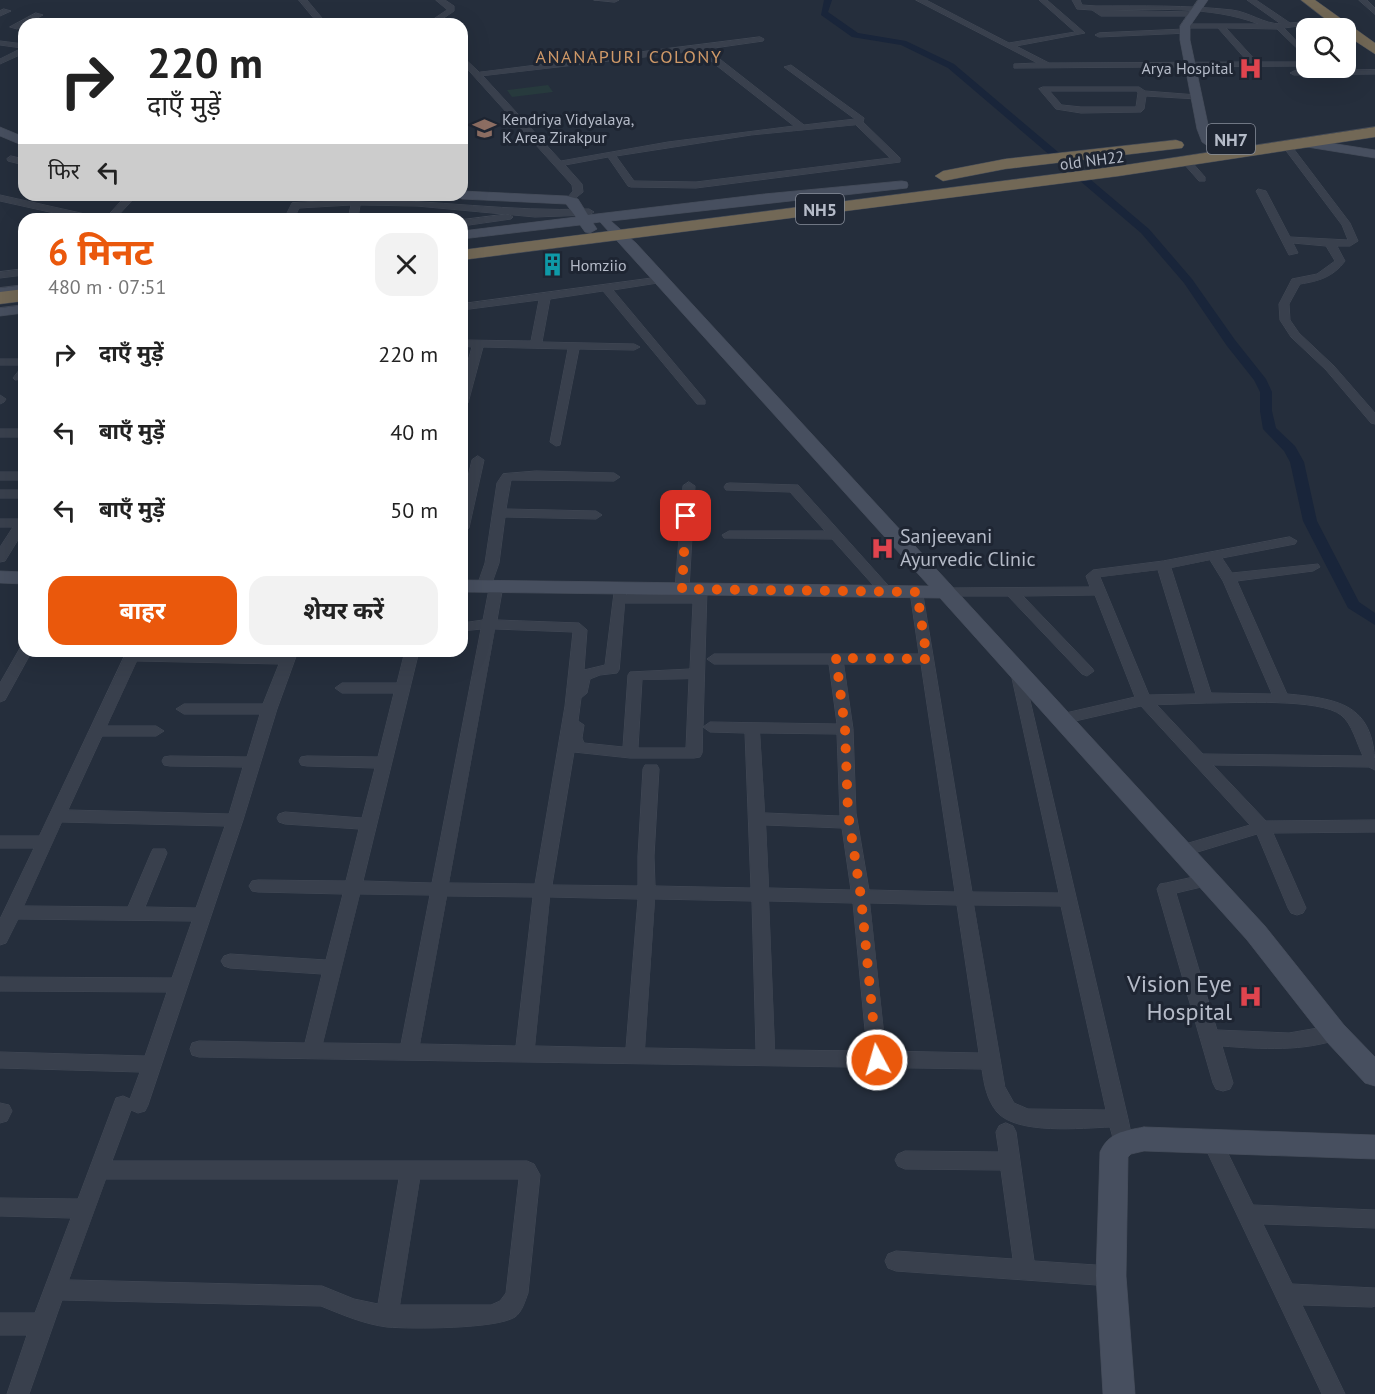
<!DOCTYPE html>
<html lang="hi">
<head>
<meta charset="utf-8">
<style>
  body { margin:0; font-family:"PT Sans","Noto Sans Devanagari",sans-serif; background:#f2f2f2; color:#222; height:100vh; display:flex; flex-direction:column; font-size:22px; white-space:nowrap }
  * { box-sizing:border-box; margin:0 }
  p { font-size:20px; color:#767676 }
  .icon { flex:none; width:33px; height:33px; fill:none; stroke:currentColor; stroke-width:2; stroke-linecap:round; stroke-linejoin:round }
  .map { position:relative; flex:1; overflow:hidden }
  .sheet { position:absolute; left:18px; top:213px; width:450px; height:444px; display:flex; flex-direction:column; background:#fff; border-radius:18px; box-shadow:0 6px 24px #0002 }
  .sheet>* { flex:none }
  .hud { position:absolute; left:18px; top:18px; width:450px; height:183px; border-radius:18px; box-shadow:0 6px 24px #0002; background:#fff; color:#222; overflow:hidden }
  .tools { position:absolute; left:1296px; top:18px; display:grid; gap:12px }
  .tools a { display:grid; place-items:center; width:60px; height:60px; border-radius:12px; background:#fff; box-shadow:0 6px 24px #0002; font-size:30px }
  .pin { position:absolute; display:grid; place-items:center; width:51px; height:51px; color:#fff; margin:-26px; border-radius:12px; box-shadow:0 3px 9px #0006 }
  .me { position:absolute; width:66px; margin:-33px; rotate:354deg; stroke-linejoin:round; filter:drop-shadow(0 0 4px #0008) }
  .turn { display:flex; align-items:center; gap:21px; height:126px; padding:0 30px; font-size:27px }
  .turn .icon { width:78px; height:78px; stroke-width:2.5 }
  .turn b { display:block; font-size:42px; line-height:51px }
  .then { display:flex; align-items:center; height:57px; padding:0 30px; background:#0003; gap:12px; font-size:22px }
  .round { display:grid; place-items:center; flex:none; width:63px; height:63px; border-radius:18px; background:#f2f2f2 }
  .head { display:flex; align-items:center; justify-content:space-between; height:102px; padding:0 30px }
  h1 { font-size:36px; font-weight:700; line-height:45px; color:#ea580c }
  .action { display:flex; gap:12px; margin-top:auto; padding:12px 30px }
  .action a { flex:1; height:69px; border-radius:18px; background:#ea580c; color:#fff; font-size:24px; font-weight:700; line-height:69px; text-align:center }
  .action a+a { background:#f2f2f2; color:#222 }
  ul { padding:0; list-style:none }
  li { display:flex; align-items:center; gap:18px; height:78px; padding:0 30px }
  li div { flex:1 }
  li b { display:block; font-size:22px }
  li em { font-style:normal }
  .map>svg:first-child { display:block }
  .green { fill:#273a3d }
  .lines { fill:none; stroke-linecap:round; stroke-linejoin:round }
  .canal { fill:#19253a; fill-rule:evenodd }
  .street-casing { stroke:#424956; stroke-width:1 }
  .secondary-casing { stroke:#424956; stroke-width:1 }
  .highway-casing { stroke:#444b58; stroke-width:1 }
  .street { fill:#39404d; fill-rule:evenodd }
  .secondary { fill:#474f5f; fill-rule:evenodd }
  .highway { fill:#726856; fill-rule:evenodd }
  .route { stroke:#ea580c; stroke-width:10; stroke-dasharray:0 18 }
  .labels { text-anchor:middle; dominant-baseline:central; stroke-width:6; stroke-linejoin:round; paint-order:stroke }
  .far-poi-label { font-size:16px; fill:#b5bbc8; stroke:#1e2532; text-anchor:start }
  .far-street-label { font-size:16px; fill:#b5bbc8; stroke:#1e2532 }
  .far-quarter-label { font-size:18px; letter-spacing:1.5px; fill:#cf9968; stroke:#1e2532 }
  .shield { fill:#1e2532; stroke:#888e9b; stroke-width:1.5 }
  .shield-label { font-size:18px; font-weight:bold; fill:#b5bbc8 }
  .poi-label { font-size:20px; fill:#b5bbc8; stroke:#1e2532; text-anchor:start }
  .near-poi-label { font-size:24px; fill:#b5bbc8; stroke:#1e2532; text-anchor:end }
</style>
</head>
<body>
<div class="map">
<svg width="1375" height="1394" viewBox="0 0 1375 1394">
  <rect width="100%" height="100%" fill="#252e3c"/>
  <path class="green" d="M548 85 553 92 512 97 507 90Z"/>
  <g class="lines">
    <path class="canal" d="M824 0H832L828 12 858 33 906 41 954 64 1149 229 1192 279 1235 340 1266 379 1272 392V411L1276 428 1295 446 1304 462 1317 521 1359 602 1375 613V625L1348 608 1303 521 1290 462 1284 451 1263 429 1260 411V392L1254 380 1227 346 1184 283 1141 233 948 68 901 45 852 37 821 15Z"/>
    <defs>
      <path id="street" d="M299 0H307L327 24H319Z
        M436 0H445L454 6V11L435 24H426L447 10Z
        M594 0H619L615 2Z
        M916 0H926L1009 43 1075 32 1039 0H1047L1085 33 1016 46 1049 63 1248 62 1218 28H1185L1181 26 1185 24H1259C1209 5 1154 10 1101 10L1192 12 1196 14 1192 16H1101L1092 10 1077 9 1072 0H1080L1082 5 1096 6C1141 6 1186 5 1232 10 1249 12 1264 24 1281 24L1247 0H1256L1290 23 1324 20 1328 22 1284 28 1306 51V57L1277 29 1226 28 1257 62H1306V66L1017 68H1014V64L1037 63Z
        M1359 0H1367L1375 8V14Z
        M4 9 11 11 0 16V11Z
        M36 13 43 15 17 29 10 27Z
        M1185 29H1188V33L1099 37 1095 35 1099 33Z
        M760 37 764 39 763 41 707 49 804 125 855 119 784 67 791 65 864 118 863 122 900 158V162L696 188 631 187 628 186 608 157 565 165 582 184 583 192 573 200 568 197 573 191 572 185 462 63V56L479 72ZM698 51 794 126 668 142 561 161 483 76ZM856 125 890 158 696 182 634 181 616 156 751 135Z
        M0 41 24 44V53L0 64V59L22 48 0 45Z
        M1375 70V74L1294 75 1290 73 1294 71Z
        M1043 87H1139L1145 91 1197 95 1201 97 1197 99 1146 96 1144 109 1141 112 1081 113 1056 109 1039 89ZM1050 91H1137L1138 93 1136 107H1081L1062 105Z
        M1284 144H1290L1350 223 1358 241 1350 246H1337L1345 261C1333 277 1319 281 1300 284L1289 304 1290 320 1299 333 1334 366 1375 413V424L1371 423 1326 370 1291 337 1280 320 1279 304 1292 279 1317 274 1335 261 1326 246 1293 243 1298 253 1289 255 1256 191 1258 189 1266 191 1290 237 1348 240 1342 225 1284 148Z
        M11 156 24 159V165L8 161 7 159Z
        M1184 160H1190L1205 177V181H1199L1184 164Z
        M0 195 94 216 99 219H81L0 201Z
        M127 195H137L115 219H105Z
        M356 199C434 200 511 212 589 209L594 212 589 215 535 217 417 206 360 205 358 219H348L351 205 299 208 294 219H284L292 203Z
        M508 214 513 217 511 219 462 226V220Z
        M24 269V275L0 278V272Z
        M660 277 664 278V282L613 290 705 400V404H697L603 291 550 299 542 342 634 344 640 347 634 350 579 349 560 445 556 446 550 442 568 349 483 347 468 403 462 407V381L472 347 462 346V340L531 341 539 300 462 310V304Z
        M0 359H24V365H0Z
        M24 368V379L15 380 13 378 20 369Z
        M0 395 6 399 4 402 0 404Z
        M0 429H24V437H0Z
        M478 456 484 460 469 528 462 532V501L472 460Z
        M536 471 614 473 620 477 614 481 511 480 506 509 596 511 602 515 596 519 505 517 499 563 492 583H501L503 586 497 620 579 623 587 630 584 670 605 665 615 585H625L626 595H693L695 586H705L707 589 703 727 710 722 837 724 829 664H714L707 659 714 654H919L910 592 917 588 922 589 972 892 1059 893 1010 669 1017 664 1022 666 1128 1119 1133 1143 1130 1149 1123 1152 1116 1149 1110 1127C1082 1128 1017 1135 997 1112 987 1100 984 1084 982 1069L199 1057 192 1055 190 1049 192 1043 199 1041 305 1043 322 974 230 968 224 966 221 961 224 956 230 954 326 960 343 894 258 892 252 891 249 886 252 881 258 880 346 881 359 829 285 824 279 822 277 818 279 814 285 812 362 818 375 768 307 766 301 765 299 761 301 757 307 756 378 757 394 693H342L335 688 342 683H397L405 651H419L363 881 432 883 481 629 462 631V623L483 620 489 589H479L477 586 485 563 497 483 503 474ZM625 603H693L690 669 630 672 628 675 623 747 584 743 582 738 584 725 578 721 581 698 587 693 590 679 600 675 617 673 619 670ZM495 629 573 632 565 706 535 884 449 883ZM844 664H921L955 892 869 890 856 813 853 729ZM689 679 686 748H638L642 680ZM703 727 710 732 745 733 751 888 655 886 654 856 659 769 657 765H645L643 769 638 856V886L552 885 574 752 630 758H694L700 757 702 753ZM760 733 837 734 840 816 765 813ZM766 825 842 828 851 890 769 888ZM360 894 430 895 401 1044 323 1043ZM447 896 533 897 516 1046 420 1044ZM550 897 638 899 626 1048 535 1046ZM655 899 752 901 756 1050 645 1048ZM769 901 853 903 867 1051 775 1050ZM870 903 957 905 979 1053 886 1051ZM974 905 1061 906 1106 1110 1028 1109 1014 1103 1005 1087Z
        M0 472H24V480H0Z
        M689 482 695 486 689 589 682 593 675 589 683 486Z
        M730 483 798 485 894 592 887 596 882 595 832 539 724 538 722 535 729 531H825L790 492 726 490 724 487 726 484Z
        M0 490H24V498H0Z
        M24 516V530L5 561 0 562V547L13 527H0V519H18Z
        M1290 537 1297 541 1295 544 1222 558 1232 573 1318 564 1320 567 1313 571 1237 581 1287 694C1343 699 1375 706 1375 770L1369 767 1213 765 1266 821 1375 820V832L1273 833 1306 908 1303 913 1297 915 1291 913 1288 908 1257 834 1181 857 1175 855 1173 851 1175 847 1250 825 1141 706 1062 724 1057 723 1054 719 1057 715 1135 697 1095 595 1023 596 1092 668 1094 671 1087 676 1082 674 1008 596H948L941 592 948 588 1090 587 1086 576 1093 570 1163 561ZM1210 560 1223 581 1272 694 1211 693 1171 568ZM1158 570 1196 694 1149 695 1100 577ZM1207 703C1236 703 1320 698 1341 715 1352 723 1357 744 1363 756L1203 754 1157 705Z
        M24 647V651H32L5 700 0 702V683L20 648Z
        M127 651 282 655 284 651H298L277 709 243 820 148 1105 145 1111 138 1113 131 1110 112 1161H527L534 1164 540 1175 528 1293C525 1301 522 1312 515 1317 496 1329 412 1329 387 1327 364 1324 343 1315 321 1306L62 1300 29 1394H7L27 1335H0V1313H35L71 1218 0 1216V1198L78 1199 116 1098 123 1096 130 1099 140 1072 0 1068V1052L145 1056 167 992 0 991V977L172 978 192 921 18 919 6 943 0 945V919L34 848H0V836H39ZM137 661 279 664 263 704H184L176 709 184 714H260L247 757 170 756 164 757 162 761 164 765 170 766 243 767 229 814 68 810 102 736H156L164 731 156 726H107ZM62 822 225 826 196 908 145 907 167 853 165 849H153L151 853 128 907 24 906ZM106 1179H399L378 1304 354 1299 322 1286 69 1280ZM420 1179H519L506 1293 500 1301 491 1305H400Z
        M1208 874 1214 876 1217 880 1214 884 1176 893 1217 1030 1289 1033 1335 1025 1342 1028 1344 1033 1342 1038C1303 1052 1262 1049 1222 1046L1233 1083 1230 1089 1223 1091 1216 1089 1213 1083 1157 889 1160 884 1166 883Z
        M0 1103 9 1105 12 1111 7 1121 0 1123Z
        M1006 1123 1013 1126 1016 1132 1034 1261 1111 1266 1119 1269 1122 1276 1119 1283 1111 1286 896 1271 888 1268 885 1261 888 1254 896 1251 1013 1259 1001 1170 905 1169 898 1166 895 1160 898 1154 905 1151 999 1152 996 1132 999 1126Z
        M1213 1134 1220 1137 1253 1205 1375 1210V1228L1263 1224 1292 1284 1375 1288V1306L1372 1307 1302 1305 1345 1394H1322L1203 1143 1206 1137Z"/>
      <path id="secondary" d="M1198 0H1208L1190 26V40L1209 129 1214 142 1208 146 1202 142 1197 129 1180 40V26Z
        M0 127 24 137V146L0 136Z
        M1305 139 1375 150V158L1301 146 1299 143 1301 140Z
        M902 181 907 182 908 185 907 188 611 221 636 243 1265 926 1344 1025 1375 1057V1086L1365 1083 1326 1041 1247 940 940 598 462 592V580L929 586 600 222 593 223 597 229 590 233 585 232 580 225 462 239V231L576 217 566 204 462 199 455 195H462V191L567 196 578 199 588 215 764 194Z
        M24 285V293L0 296V288Z
        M24 305V313L0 316V308Z
        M0 571 24 572V584L0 583Z
        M1144 1127 1375 1135V1159L1144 1151 1131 1154 1128 1157 1126 1276 1135 1394H1103L1096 1276 1100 1152C1109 1132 1124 1131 1144 1127Z"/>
      <path id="highway" d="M1301 0H1315L1375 43V54L1346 35V28H1337Z
        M1375 127V137L1119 176 462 260V250L1119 166Z
        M1176 140 1182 142 1184 145 1182 148 1005 169 943 181 935 176 943 171 1005 159Z
        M24 289V301L0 304V292Z"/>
    </defs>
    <use href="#street" class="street-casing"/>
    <use href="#secondary" class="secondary-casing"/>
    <use href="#highway" class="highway-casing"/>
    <use href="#street" class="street"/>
    <use href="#secondary" class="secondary"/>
    <use href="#highway" class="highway"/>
  </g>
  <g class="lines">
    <path class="route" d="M686 516 682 589 917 592 927 659 836 658 845 729 848 813 861 897 877 1060"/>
  </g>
  <defs>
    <symbol id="hospital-bare" viewBox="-9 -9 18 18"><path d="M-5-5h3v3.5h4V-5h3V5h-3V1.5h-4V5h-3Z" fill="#e0444e" stroke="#1e2532" stroke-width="2.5" paint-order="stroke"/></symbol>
    <symbol id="school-bare" viewBox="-9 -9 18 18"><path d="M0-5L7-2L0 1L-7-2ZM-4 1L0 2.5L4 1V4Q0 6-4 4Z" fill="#8d6e63" stroke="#1e2532" stroke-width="2.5" paint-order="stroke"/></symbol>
    <symbol id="building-bare" viewBox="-9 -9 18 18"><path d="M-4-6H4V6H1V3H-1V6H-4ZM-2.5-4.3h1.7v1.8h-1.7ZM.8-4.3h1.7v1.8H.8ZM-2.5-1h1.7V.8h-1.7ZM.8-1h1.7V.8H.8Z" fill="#0f9aa8" stroke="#1e2532" stroke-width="2.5" paint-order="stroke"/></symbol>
  </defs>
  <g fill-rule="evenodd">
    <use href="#hospital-bare" x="1234" y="52" width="33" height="33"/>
    <use href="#school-bare" x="468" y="112" width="33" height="33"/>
    <use href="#building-bare" x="536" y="248" width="33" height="33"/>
    <use href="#hospital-bare" x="866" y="532" width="33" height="33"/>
    <use href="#hospital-bare" x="1234" y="980" width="33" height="33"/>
  </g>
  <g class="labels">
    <g class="far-poi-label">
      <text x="1233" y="68" text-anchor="end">Arya Hospital</text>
      <text x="502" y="119">Kendriya Vidyalaya,<tspan x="502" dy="18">K Area Zirakpur</tspan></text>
      <text x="570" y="265">Homziio</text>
    </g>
    <g class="far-street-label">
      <text transform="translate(1092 160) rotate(-7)">old NH22</text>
    </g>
    <g class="far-quarter-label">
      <text x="629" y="56">ANANAPURI COLONY</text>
    </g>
    <g class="shield">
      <rect x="1207" y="124" width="48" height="30" rx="4.5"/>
      <rect x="796" y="194" width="48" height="30" rx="4.5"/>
    </g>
    <g class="shield-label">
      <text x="1231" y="139">NH7</text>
      <text x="820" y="209">NH5</text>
    </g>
    <g class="poi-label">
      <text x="900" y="536">Sanjeevani<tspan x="900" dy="23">Ayurvedic Clinic</tspan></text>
    </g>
    <g class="near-poi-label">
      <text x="1232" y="983">Vision Eye<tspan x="1232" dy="28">Hospital</tspan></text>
    </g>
  </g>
</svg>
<div class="tools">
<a><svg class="icon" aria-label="search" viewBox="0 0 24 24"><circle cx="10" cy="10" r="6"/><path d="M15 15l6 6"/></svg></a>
</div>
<div class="pin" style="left:686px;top:516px;background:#d93025"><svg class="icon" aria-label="arrive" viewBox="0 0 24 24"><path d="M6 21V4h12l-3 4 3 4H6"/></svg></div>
<svg class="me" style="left:877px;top:1060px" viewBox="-20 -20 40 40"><circle r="17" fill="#ea580c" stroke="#fff" stroke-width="3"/><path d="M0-11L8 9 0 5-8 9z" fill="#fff"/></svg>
<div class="hud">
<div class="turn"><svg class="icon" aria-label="right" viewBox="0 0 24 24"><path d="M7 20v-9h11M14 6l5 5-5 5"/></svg><div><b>220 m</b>दाएँ मुड़ें</div></div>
<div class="then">फिर<svg class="icon" aria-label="left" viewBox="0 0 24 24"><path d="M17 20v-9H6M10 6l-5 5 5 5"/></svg></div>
</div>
<section class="sheet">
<div class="head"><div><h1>6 मिनट</h1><p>480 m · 07:51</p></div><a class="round"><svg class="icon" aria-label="close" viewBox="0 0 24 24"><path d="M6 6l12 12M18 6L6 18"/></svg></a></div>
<ul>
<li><svg class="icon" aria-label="right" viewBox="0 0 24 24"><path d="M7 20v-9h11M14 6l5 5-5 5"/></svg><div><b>दाएँ मुड़ें</b></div><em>220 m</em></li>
<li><svg class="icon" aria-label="left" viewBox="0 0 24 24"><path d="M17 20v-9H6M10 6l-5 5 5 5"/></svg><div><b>बाएँ मुड़ें</b></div><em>40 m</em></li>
<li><svg class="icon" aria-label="left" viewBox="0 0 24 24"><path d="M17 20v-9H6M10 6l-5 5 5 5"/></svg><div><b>बाएँ मुड़ें</b></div><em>50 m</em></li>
</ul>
<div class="action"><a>बाहर</a><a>शेयर करें</a></div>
</section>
</div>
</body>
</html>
